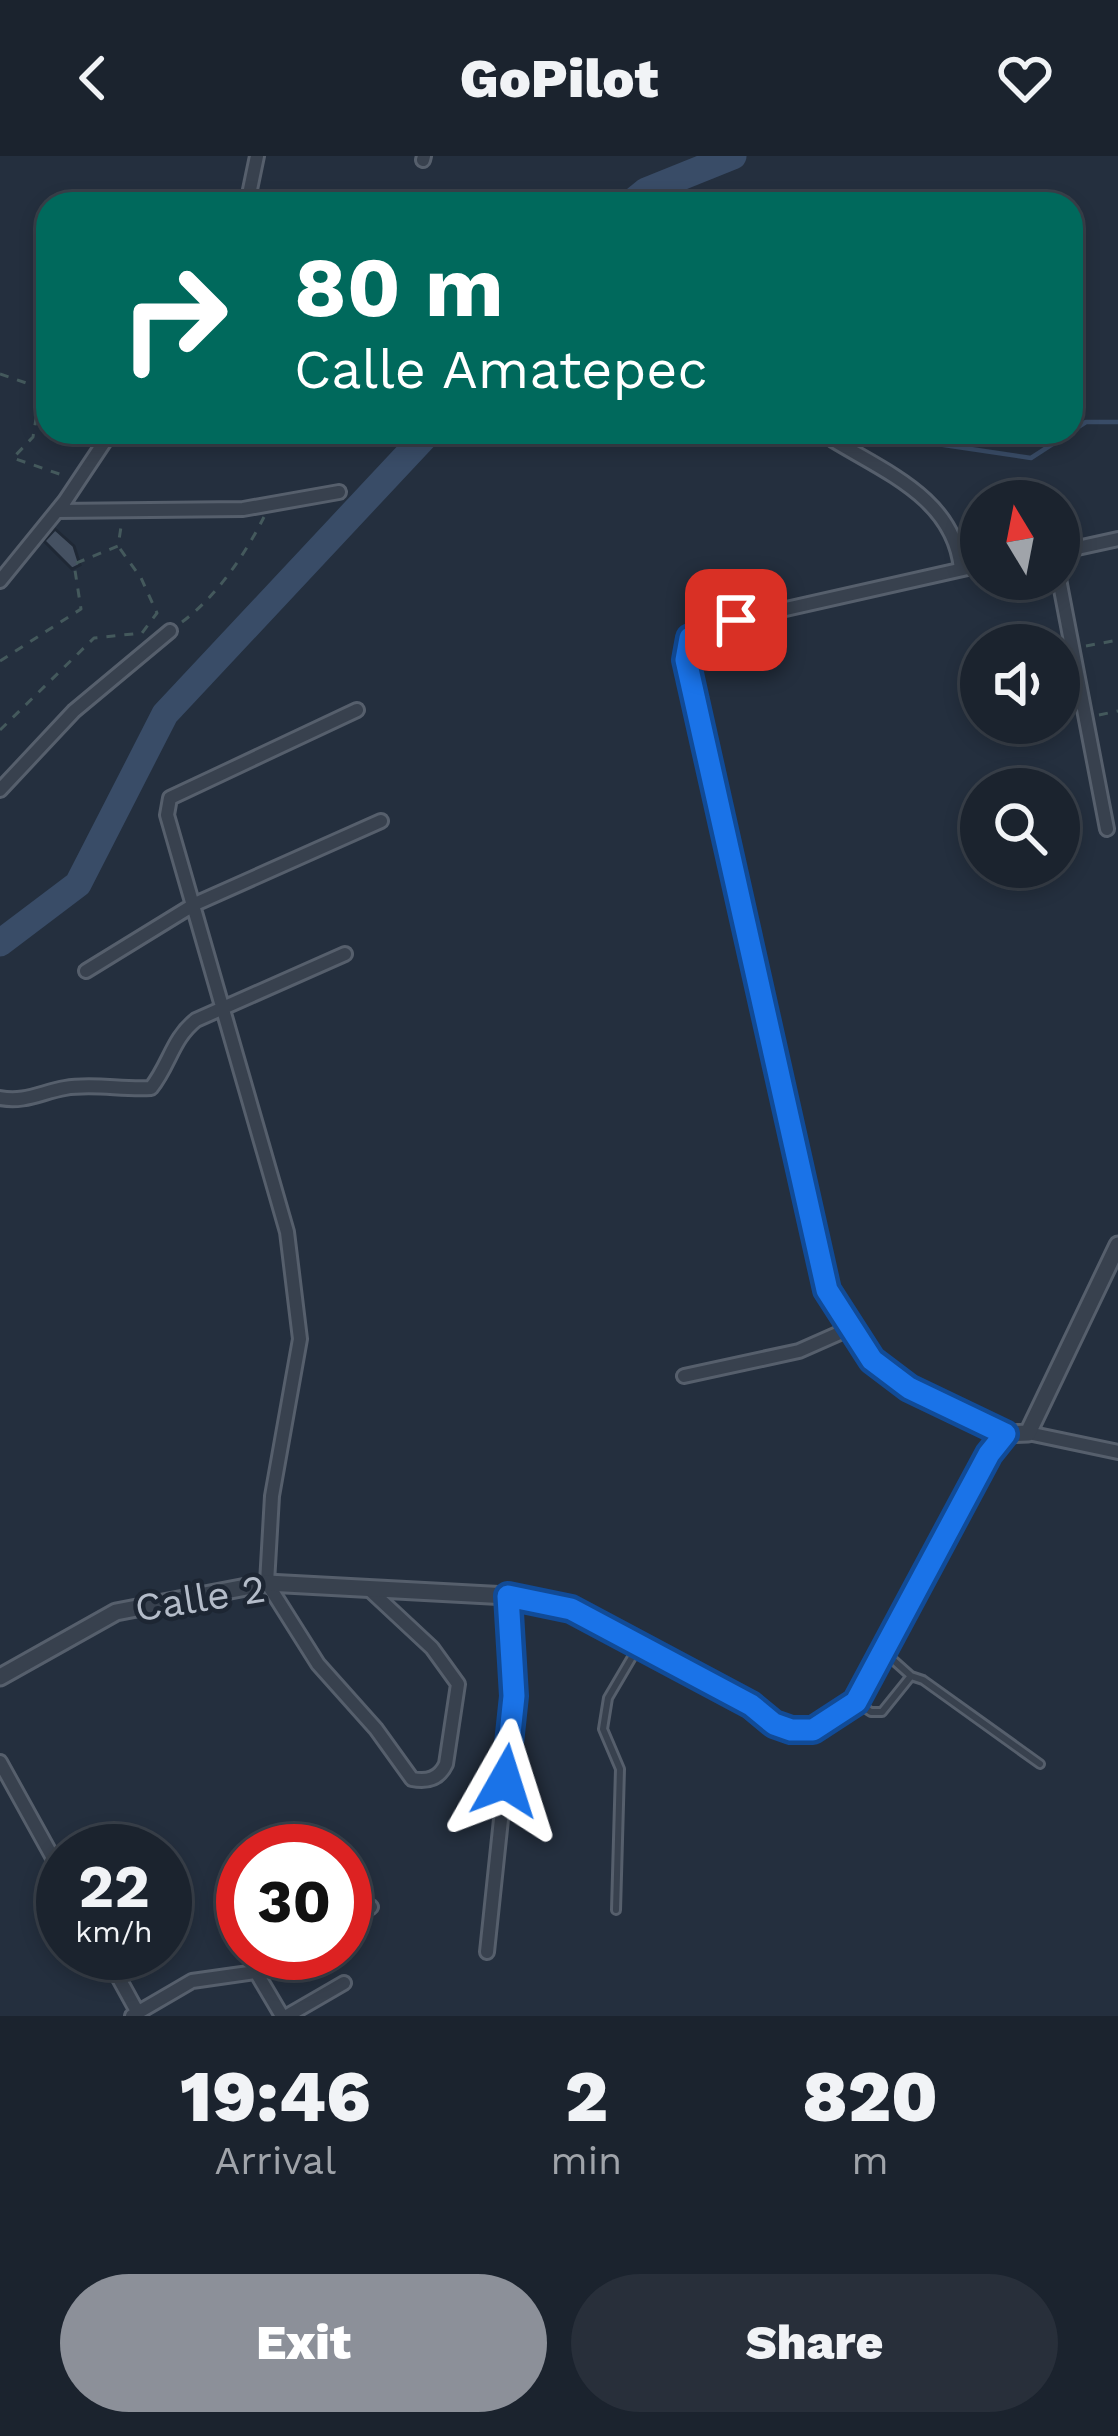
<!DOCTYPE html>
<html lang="en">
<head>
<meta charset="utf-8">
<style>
  body { margin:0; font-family:"Work Sans",sans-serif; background:#282f3a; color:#f1f3f6; height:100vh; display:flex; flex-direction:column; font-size:45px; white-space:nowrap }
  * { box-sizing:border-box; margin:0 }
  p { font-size:39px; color:#a0a4aa }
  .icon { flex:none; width:66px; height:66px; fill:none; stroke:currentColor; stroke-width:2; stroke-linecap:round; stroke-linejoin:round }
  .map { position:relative; height:1860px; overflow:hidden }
  .side { display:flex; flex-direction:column; background:#1b232e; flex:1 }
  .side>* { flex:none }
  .guide { position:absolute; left:36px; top:36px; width:1047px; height:252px; border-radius:36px; box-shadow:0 6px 18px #0003,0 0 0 3px #39404a; background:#00695c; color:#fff; overflow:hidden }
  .needle { width:78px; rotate:350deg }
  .tools { position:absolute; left:960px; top:324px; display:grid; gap:24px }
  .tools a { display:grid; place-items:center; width:120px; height:120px; border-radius:50%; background:#1b232e; box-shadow:0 6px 18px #0003,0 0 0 3px #39404a; font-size:60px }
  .speed { position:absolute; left:36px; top:1668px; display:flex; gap:24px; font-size:60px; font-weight:700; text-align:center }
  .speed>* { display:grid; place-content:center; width:156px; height:156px; border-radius:50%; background:#1b232e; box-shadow:0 6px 18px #0003,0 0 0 3px #39404a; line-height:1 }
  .speed small { font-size:30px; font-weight:400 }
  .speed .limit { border:18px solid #d22; background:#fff; color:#111 }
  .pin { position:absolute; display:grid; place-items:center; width:102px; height:102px; color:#fff; margin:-51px; border-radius:24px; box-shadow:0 6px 18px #0006 }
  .me { position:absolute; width:132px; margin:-66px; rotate:6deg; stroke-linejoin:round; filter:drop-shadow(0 0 9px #0008) }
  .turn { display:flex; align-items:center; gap:42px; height:252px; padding:0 60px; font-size:54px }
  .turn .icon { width:156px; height:156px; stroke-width:2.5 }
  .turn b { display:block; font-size:84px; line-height:102px }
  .eta { display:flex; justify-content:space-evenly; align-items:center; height:204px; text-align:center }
  .eta b { font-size:72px; font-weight:800; line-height:84px }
  .button { display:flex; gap:24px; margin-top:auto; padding:24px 60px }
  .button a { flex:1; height:138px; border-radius:72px; background:#8c9099; color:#fff; font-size:48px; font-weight:800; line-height:138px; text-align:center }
  .button a+a { background:#282f3a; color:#f1f3f6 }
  header { display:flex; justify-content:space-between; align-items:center; height:156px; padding:0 60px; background:#1b232e; font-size:54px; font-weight:800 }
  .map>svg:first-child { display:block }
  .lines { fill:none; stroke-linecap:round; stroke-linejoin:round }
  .stream { stroke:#394c67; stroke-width:4.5 }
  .river { stroke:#394c67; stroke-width:27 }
  .building { fill:#455162; stroke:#1f2835; stroke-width:3 }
  .service-casing { stroke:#565f6c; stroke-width:12 }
  .minor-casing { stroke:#565f6c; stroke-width:18 }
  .tertiary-casing { stroke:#565f6c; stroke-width:21 }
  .path { stroke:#44595c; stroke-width:3; stroke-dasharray:9 9; stroke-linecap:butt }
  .service { stroke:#38414e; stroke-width:6 }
  .minor { stroke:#38414e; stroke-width:12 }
  .tertiary { stroke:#38414e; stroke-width:15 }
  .route-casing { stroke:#114b97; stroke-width:30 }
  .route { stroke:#1a73e8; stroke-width:21 }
  .labels { text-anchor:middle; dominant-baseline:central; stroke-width:9; stroke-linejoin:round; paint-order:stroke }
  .street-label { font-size:39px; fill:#b4bcc9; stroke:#1d2633 }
</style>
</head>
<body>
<header><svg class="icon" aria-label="back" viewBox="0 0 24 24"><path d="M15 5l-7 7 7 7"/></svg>GoPilot<svg class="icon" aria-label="heart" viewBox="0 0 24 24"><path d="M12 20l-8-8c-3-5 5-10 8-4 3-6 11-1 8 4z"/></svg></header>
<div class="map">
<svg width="1118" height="1860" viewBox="0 0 1118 1860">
  <rect width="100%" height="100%" fill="#242f3e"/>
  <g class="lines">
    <path class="stream" d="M1072 275 1086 266H1118
      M856 276 1031 302 1071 276
      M422 286 522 276"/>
    <path class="river" d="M630 48 646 35 733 0
      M0 787 78 728 165 558 429 276"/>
  </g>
  <path class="building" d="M55 373 74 390 80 409 72 413 44 385Z"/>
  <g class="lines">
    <defs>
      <path id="service" d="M883 1495 911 1520 923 1524 1040 1608
        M857 1547 871 1556H882L911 1520
        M616 1754 620 1613 603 1573 608 1542 638 1491"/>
      <path id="minor" d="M423 4 424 0
        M247 48 257 0
        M829 276 833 284C887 317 954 343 961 413
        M57 355 243 353 339 336
        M1059 396 1118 383
        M981 409 737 464 690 482 686 504 827 1134 872 1204 909 1232 1005 1278
        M1059 423 1107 673
        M0 425 65 345 111 276
        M357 554 170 642 167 659 287 1076 300 1183 272 1340 267 1427 318 1508 376 1573 412 1623C427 1626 439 1623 446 1608L458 1528 432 1492 372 1436
        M0 634 74 555 170 475
        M86 815 195 748 381 665
        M0 942C24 947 42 936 65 932 92 927 123 934 151 932 170 908 172 883 196 864L345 798
        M684 1220 799 1195 851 1172
        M1028 1277 1118 1296
        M0 1606 63 1720
        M345 1766 371 1751
        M487 1796 514 1540 508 1440
        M105 1797 138 1857
        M256 1816 282 1860
        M132 1860 192 1825 256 1816 289 1797
        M287 1860 344 1827"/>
      <path id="tertiary" d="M0 1521 116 1456 267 1427 508 1440 571 1453 751 1549 774 1568 791 1574H813L856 1546 989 1298 1005 1278 1028 1277 1118 1089"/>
    </defs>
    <use href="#service" class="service-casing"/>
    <use href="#minor" class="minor-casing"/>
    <use href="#tertiary" class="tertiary-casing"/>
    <path class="path" d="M0 218 41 232 33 281 13 302 65 320
      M182 466C217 440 244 400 264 361
      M1086 490 1118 484
      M0 505 81 453 74 408 118 390 121 371
      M1099 559 1118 555
      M0 574 94 482 142 477 157 457 141 422 118 390"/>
    <use href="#service" class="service"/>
    <use href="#minor" class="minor"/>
    <use href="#tertiary" class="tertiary"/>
  </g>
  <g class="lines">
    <defs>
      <path id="route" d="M505 1625 514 1540 508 1440 571 1453 751 1549 774 1568 791 1574H813L856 1546 989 1298 1005 1278 909 1232 872 1204 827 1134 686 504 690 482 736 464"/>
    </defs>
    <use href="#route" class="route-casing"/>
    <use href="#route" class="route"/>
  </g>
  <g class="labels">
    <g class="street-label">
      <text transform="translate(200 1442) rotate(-9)">Calle 2</text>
    </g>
  </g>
</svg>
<div class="tools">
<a><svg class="needle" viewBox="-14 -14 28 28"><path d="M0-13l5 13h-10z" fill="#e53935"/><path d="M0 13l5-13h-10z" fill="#a0a4aa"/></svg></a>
<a><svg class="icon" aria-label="sound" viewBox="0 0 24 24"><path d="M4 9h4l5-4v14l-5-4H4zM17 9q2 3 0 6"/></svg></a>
<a><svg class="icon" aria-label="search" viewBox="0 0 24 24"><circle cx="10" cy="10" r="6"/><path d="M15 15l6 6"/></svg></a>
</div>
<div class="speed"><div>22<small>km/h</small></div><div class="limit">30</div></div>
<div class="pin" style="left:736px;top:464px;background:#d93025"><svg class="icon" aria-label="arrive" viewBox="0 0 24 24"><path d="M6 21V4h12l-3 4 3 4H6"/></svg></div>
<svg class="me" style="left:505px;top:1625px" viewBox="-20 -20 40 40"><path d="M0-17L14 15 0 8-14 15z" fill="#1a73e8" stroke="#fff" stroke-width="4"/></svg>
<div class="guide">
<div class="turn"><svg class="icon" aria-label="right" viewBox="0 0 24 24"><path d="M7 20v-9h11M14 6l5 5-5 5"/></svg><div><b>80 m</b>Calle Amatepec</div></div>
</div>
</div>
<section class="side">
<div class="eta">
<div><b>19:46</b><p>Arrival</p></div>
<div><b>2</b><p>min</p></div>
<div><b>820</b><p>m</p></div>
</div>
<div class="button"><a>Exit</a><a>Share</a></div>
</section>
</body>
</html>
